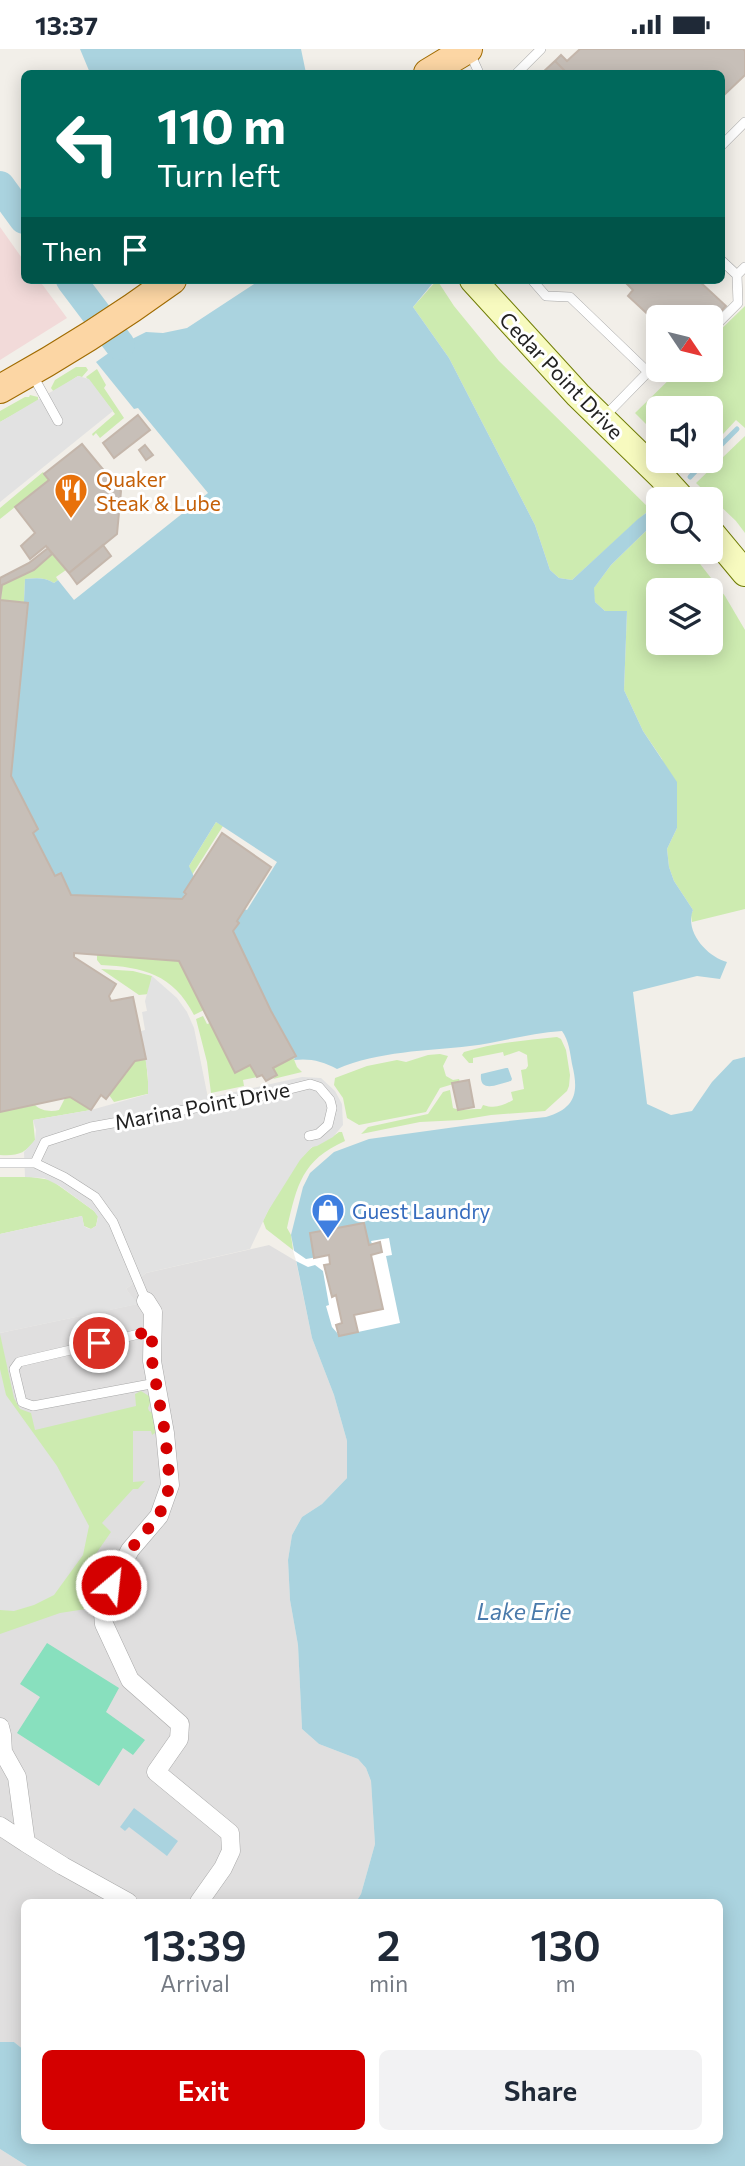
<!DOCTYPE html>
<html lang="en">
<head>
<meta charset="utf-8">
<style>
  body { margin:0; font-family:Commissioner,sans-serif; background:#f2f2f3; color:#1f2937; height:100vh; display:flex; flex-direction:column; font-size:26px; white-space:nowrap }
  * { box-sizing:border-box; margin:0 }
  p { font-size:23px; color:#747a83 }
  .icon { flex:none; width:38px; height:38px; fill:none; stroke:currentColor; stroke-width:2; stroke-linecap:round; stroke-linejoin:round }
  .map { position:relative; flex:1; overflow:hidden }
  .sheet { position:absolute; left:21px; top:1850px; width:702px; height:245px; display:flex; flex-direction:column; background:#fff; border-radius:10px; box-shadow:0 4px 18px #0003 }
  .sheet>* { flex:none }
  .banner { position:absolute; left:21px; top:21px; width:704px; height:214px; border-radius:10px; box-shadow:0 4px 18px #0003; background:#00695c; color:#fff; overflow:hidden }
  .needle { width:46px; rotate:125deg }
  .tools { position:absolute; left:646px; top:256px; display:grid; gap:14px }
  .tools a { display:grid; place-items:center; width:77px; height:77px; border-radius:10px; background:#fff; box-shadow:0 4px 18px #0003; font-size:35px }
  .pin { position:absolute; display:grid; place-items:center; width:60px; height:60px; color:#fff; margin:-30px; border:4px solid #fff; border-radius:50%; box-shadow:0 2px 7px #0007 }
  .me { position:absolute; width:77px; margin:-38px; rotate:28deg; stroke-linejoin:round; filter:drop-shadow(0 0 5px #0008) }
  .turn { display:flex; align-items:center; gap:24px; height:147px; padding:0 21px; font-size:32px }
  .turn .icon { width:91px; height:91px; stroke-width:2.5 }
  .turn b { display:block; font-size:49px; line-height:60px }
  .then { display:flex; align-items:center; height:66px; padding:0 21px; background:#0003; gap:14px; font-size:26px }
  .eta { display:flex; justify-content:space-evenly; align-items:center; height:119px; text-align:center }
  .eta b { font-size:42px; font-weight:600; line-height:49px }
  .action { display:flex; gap:14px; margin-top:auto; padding:14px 21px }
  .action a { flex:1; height:80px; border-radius:10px; background:#d40000; color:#fff; font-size:28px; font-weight:600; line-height:80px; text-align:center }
  .action a+a { background:#f2f2f3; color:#1f2937 }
  .status { display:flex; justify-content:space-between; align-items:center; height:49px; padding:0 35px; background:#fff; direction:ltr }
  .status svg { height:19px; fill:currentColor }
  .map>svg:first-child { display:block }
  .residential { fill:#e0dfdf }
  .commercial { fill:#f2dad9 }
  .grass { fill:#cdebb0; fill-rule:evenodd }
  .pitch { fill:#88e0be }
  .parking { fill:#e2e2e2 }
  .water { fill:#aad3df }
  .pier { fill:#fff }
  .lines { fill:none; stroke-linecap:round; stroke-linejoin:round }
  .stream { stroke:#aad3df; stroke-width:5 }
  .river { stroke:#aad3df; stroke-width:30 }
  .building { fill:#c7bfb8; stroke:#c4b6ab; stroke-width:2 }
  .lane-casing { stroke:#a9a9a9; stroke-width:10 }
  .street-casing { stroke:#a9a9a9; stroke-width:19 }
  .secondary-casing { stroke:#707d05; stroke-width:28 }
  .primary-casing { stroke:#a06b00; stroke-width:30 }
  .lane { stroke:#fff; stroke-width:9 }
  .street { stroke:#fff; stroke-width:18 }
  .secondary { stroke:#f7fabf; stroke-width:26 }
  .primary { stroke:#fcd6a4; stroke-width:28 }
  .route { stroke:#d40000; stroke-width:12; stroke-dasharray:0 21.6 }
  .labels { text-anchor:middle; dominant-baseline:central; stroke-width:6; stroke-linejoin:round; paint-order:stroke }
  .street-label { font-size:21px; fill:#222; stroke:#fff }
  .food-label { font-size:21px; fill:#c56008; stroke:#fff; text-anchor:start }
  .shop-label { font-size:21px; fill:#366cbe; stroke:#fff; text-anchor:start }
  .water-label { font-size:23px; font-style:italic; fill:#4a7aab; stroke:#fff }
</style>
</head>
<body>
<div class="status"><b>13:37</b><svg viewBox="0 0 49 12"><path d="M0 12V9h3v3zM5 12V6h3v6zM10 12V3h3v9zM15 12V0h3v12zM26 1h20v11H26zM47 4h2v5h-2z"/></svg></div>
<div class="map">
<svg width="745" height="2117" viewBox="0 0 745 2117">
  <rect width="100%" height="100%" fill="#f2efe9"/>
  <path class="residential" d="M269 1196 296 1212 312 1289 334 1346 347 1392V1429L322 1455 302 1468 292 1486 288 1511 290 1551 298 1596 302 1680 319 1695 358 1710 366 1719 371 1732 375 1795 361 1845 356 1853H24V2001L14 1993H0V1561L6 1346 0 1320V1284L137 1255 126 1240 146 1224Z
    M0 2100 27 2117H0Z"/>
  <path class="commercial" d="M0 178 24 212V231H39L67 269 0 311Z"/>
  <path class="grass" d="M437 231 454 257 499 312 650 460 572 531 559 529 550 521 535 476 449 309 413 258Z
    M745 257V379L736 371 711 398 710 359H658V395L650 379 635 364 680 320H710L711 290Z
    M76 318H86L88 321 82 328 78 327 54 343 51 339 55 331Z
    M97 320 106 336 104 339 124 369 100 389 96 384 93 387 92 385 115 365 86 328Z
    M30 346 38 348V352L0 373V362L25 348H29Z
    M745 387V484L736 472 696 434Z
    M43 423 49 431 0 470V459Z
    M658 466V502H690L725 547 745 581V860L692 873 691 866 693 861 674 832 669 818 667 800 677 779 662 710 643 682 624 641 627 562H605L595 553 593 540 611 516 652 476ZM658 541H710V593H658Z
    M52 505 66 521 56 528 58 531 54 534C45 528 36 529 25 530L24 553 1 551 2 536 34 521Z
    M216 773 223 777 192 826 189 817Z
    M97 906 179 912 204 961 194 966C173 925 143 918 101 916L97 911Z
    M101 920 133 922 152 927 149 945 139 946Z
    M203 967 207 975 210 974 235 1024 250 1016 257 1028 243 1031 244 1037 211 1044 207 1013 196 970Z
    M557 988 561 990 566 1001 570 1026 569 1037 567 1042 545 1062 491 1066 461 1071 420 1073 361 1085 368 1078 428 1065 443 1043 450 1041 453 1059C459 1062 473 1060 481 1060L483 1056C495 1060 502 1057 513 1051L511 1043 524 1040 521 1021 526 1020 528 1017 527 1006 519 1002 504 1007 503 1003 473 1009V1014H469L462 1006 464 1003C493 994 527 991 557 988Z
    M440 1005 448 1007 443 1017 446 1027 453 1031 459 1030 460 1033 440 1039 426 1063 359 1076 347 1069 343 1049 334 1036 335 1029 367 1017 397 1011 406 1013 428 1006Z
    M293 1008 297 1018 302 1023 273 1030 277 1026 273 1019Z
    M146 1010 149 1044 175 1045H147L114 1053 109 1046 124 1024 126 1025 135 1012Z
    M70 1048 91 1061 33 1071 35 1091C25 1105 17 1107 0 1106V1063L35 1056C41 1062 51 1063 59 1061L65 1049Z
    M339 1083H342L345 1092C302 1111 297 1136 287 1179L291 1186 293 1201 266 1180 263 1172C274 1150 294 1110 314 1097 323 1091 331 1090 339 1083Z
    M0 1128H31L51 1131 94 1162 98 1167 96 1177 91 1180 84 1177 82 1167 0 1185Z
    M0 1285 14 1349 20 1360 31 1364 35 1381 136 1357 135 1345 141 1342 152 1349 148 1359 149 1362 153 1364 158 1375 155 1384 152 1386 151 1382H133V1433L145 1432 138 1440H133L102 1474 111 1483 93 1509 85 1529 96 1536V1550L85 1557 86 1560 60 1564 0 1585Z"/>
  <path class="pitch" d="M47 1594 119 1639 106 1663 145 1691 133 1706 123 1699 99 1737 17 1684 40 1648 20 1635Z"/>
  <path class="parking" d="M78 327 89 330 113 362 0 453V373Z
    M152 927 177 949 187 963 194 979 208 1049 302 1028 321 1029 335 1042 342 1055 343 1076 333 1088 317 1097 312 1098 300 1111 268 1162 250 1200 146 1224 126 1240 138 1255 0 1284V1185L82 1167 84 1177 87 1179 91 1180 96 1177 97 1173 98 1168 94 1162 60 1137 44 1129 25 1128 24 1103 35 1091 36 1081 33 1071 91 1061 148 1045V1027L141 982 145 981 142 963 147 962 145 952Z
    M0 1320 6 1346 57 1417 89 1477 83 1506 54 1546 34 1556 14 1562 0 1561Z"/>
  <path class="water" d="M80 0H301L306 24H90Z
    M260 231H425L432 235 413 258 449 309 535 476 550 521 559 529 572 531 638 470 646 464 651 468 652 476 611 516 594 539 595 553 605 562H627L624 641 643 682 677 733V779L667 800 669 818 674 832 693 861C684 883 708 908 727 913L720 930 697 927 633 943 647 1055 671 1066 692 1062 712 1033 733 1011 745 1008V2117H27L0 2100V1993H14L24 2001V2091H719V1853H356L361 1845 375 1795 371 1732 366 1719 358 1710 319 1695 302 1680 298 1596 290 1551 288 1511 292 1486 302 1468 322 1455 347 1429V1392L334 1346 312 1289 291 1186 303 1138 310 1124 334 1103 369 1090 463 1077 546 1068C576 1059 579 1043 572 1015 570 1003 569 992 562 982 530 984 501 993 470 997 426 1002 379 1002 337 1020 323 1012 309 1009 294 1011L295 1007 271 962 233 882 239 874 237 872 244 860 247 861 277 813 216 773 189 817 194 828 182 850 71 846 61 824 55 827 33 784 38 780 11 727 28 554 24 553 25 530C36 529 45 528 54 534L58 531 74 551 208 444 138 359 134 360 96 313 120 296 146 283 163 284 187 279Z
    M506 1019H508L512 1030 511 1032C498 1035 479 1045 481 1025Z
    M134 1759 178 1792 167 1807 129 1778 125 1782 120 1778Z"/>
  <path class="pier" d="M389 1189 392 1206 386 1207 400 1274 358 1283 354 1266 383 1260 371 1206 382 1203 380 1194 372 1195 371 1192Z
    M293 1201 306 1210 329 1206 330 1215 324 1216 332 1248 336 1246 342 1274 338 1285 332 1278 326 1257 329 1256 323 1222 315 1216 308 1218 296 1212Z"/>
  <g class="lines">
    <path class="stream" d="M710 407 737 380
      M690 428 706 411"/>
    <path class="river" d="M0 137 24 170
      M71 231 120 296"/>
  </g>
  <path class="building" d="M580 0H743L745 2V26L721 49V24H567L555 12 561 6 567 12Z
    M555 12 567 24H542Z
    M623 231H698L726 257 710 274V268L658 267 654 271 628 247 633 241Z
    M138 366 150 381 114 409 103 394Z
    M82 395 121 442 117 485 69 524 46 497 30 510 21 497 35 484 15 458 49 431 44 425Z
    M145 396 153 406 146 411 139 401Z
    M103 496 111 507 77 535 69 524Z
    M48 499 52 505 34 521 2 536 0 551V529L29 514Z
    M0 551 28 554 11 727 38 780 33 784 55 827 61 824 71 846 182 850 186 845 184 843 222 784 271 818 237 872 239 874 233 882 271 962 296 1007 273 1019 277 1026 266 1032 262 1026 257 1028 250 1016 235 1024 179 912 74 904V908L116 935 109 947 111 952 133 948 146 1010 135 1012 106 1050 101 1046 91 1061 70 1048 0 1063Z
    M469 1031 474 1058 458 1061 452 1034Z
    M364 1174 369 1196 380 1193 382 1203 371 1206 383 1260 354 1266 358 1283 339 1287 336 1276 342 1274 336 1246 332 1248 324 1216 330 1215 329 1206 314 1209 310 1184Z"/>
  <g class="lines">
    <defs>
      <path id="lane" d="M469 2 479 24
        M517 24 541 0
        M721 97 745 73
        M737 226 745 218
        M532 231 546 247 570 248 648 323 604 368
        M710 282 738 254 737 226 721 211
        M648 323H670L674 320
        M32 325 58 372
        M0 1114H35L64 1128 95 1148 113 1173 146 1252
        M35 1114 45 1093 91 1078 266 1046 310 1035 319 1038 330 1051 332 1059 328 1076 318 1085 309 1087
        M152 1282 19 1313 14 1320 22 1353 33 1357 156 1334"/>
      <path id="street" d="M146 1252 153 1263 152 1312 165 1384 170 1436 159 1467 130 1501 102 1554 104 1575 130 1631 180 1675 179 1690 156 1723 230 1784 231 1802 223 1819 199 1853
        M0 1678 2 1686 3 1703 17 1728 26 1794 63 1817 128 1853
        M0 1777 26 1794"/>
      <path id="secondary" d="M473 231 578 346 662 428 682 450
        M710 482 745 524"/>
      <path id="primary" d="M428 24 468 0
        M0 340C60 307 117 271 172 231"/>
    </defs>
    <use href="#lane" class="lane-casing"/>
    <use href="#street" class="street-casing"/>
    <use href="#secondary" class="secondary-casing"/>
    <use href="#primary" class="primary-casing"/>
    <use href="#lane" class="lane"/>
    <use href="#street" class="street"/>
    <use href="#secondary" class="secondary"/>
    <use href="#primary" class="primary"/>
  </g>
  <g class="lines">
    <path class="route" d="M99 1294 152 1282V1312L165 1384 170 1436 159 1467 130 1501 111 1536"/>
  </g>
  <defs>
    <symbol id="restaurant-pin" viewBox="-11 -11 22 30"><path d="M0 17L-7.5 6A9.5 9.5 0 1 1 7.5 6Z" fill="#e8710a" stroke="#fff"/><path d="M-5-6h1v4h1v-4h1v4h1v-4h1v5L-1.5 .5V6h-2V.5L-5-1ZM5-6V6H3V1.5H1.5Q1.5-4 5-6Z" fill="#fff"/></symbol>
    <symbol id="shop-pin" viewBox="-11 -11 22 30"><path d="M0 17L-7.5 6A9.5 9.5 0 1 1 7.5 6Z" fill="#3f7fe0" stroke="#fff"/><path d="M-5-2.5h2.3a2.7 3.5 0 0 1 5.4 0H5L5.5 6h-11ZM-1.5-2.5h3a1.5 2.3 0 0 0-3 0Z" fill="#fff"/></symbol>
  </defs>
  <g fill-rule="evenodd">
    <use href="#restaurant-pin" x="52" y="422" width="38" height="52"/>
    <use href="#shop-pin" x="309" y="1142" width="38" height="52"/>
  </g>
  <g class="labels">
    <g class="street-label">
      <text transform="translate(562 326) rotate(46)">Cedar Point Drive</text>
      <text transform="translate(202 1056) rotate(-11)">Marina Point Drive</text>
    </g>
    <g class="food-label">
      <text x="96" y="429">Quaker<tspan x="96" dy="24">Steak &amp; Lube</tspan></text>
    </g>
    <g class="shop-label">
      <text x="352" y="1161">Guest Laundry</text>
    </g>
    <g class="water-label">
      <text x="524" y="1562">Lake Erie</text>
    </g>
  </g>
</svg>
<div class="tools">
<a><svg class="needle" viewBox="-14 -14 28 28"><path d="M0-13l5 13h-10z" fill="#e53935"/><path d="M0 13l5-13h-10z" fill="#747a83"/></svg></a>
<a><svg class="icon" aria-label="sound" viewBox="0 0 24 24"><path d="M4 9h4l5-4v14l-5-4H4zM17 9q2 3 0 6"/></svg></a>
<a><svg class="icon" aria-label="search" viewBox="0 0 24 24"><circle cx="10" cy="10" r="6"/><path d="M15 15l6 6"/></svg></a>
<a><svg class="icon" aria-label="layers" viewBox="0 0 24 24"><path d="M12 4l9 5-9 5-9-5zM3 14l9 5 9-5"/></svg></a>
</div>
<div class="pin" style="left:99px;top:1294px;background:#d93025"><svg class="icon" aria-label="arrive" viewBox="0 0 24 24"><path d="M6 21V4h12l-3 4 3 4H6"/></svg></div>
<svg class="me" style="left:111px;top:1536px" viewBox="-20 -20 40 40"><circle r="17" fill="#d40000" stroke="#fff" stroke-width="3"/><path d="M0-11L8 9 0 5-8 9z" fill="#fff"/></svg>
<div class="banner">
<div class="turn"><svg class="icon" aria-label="left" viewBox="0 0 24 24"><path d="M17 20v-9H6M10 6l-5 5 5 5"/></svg><div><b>110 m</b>Turn left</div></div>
<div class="then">Then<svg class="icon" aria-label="arrive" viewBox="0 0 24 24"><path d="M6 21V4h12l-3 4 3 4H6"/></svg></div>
</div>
<section class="sheet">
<div class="eta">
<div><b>13:39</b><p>Arrival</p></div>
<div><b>2</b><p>min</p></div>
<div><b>130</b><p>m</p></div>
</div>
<div class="action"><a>Exit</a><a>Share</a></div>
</section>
</div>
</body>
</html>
